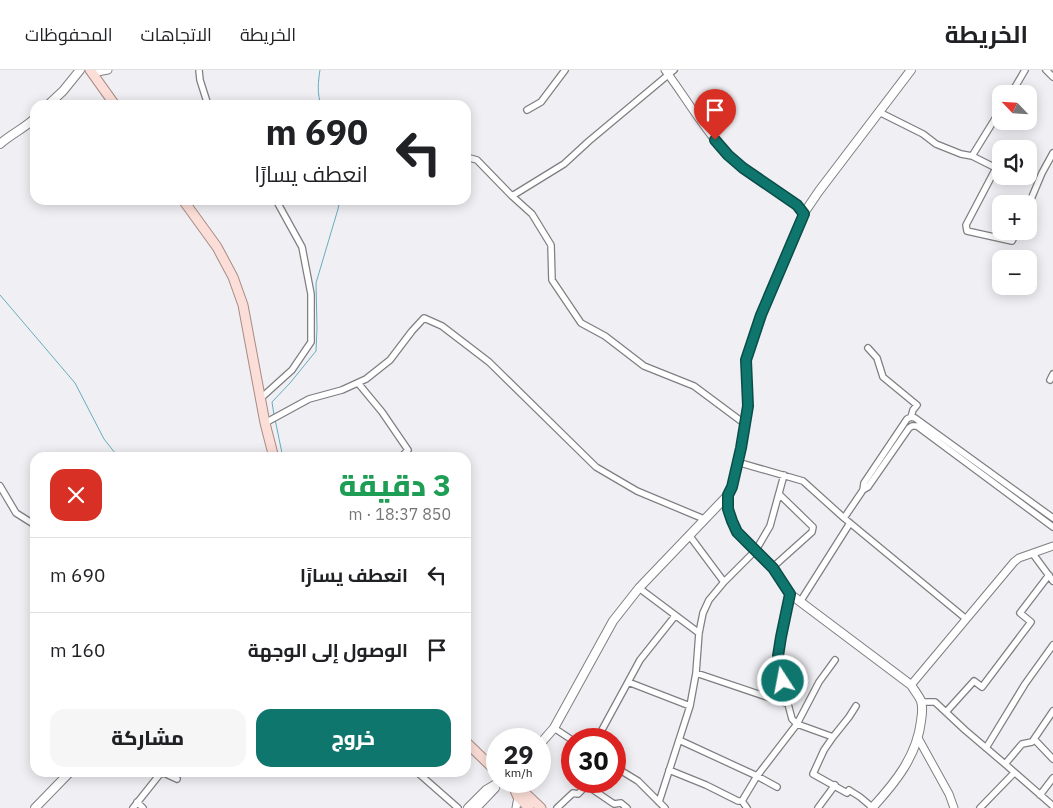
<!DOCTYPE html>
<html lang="ar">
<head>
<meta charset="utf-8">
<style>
  body { margin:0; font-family:"IBM Plex Sans",Cairo,sans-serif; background:#f6f6f6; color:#202124; direction:rtl; height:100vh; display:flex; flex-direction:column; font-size:19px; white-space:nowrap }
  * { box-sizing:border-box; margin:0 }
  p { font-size:16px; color:#757577 }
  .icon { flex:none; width:28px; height:28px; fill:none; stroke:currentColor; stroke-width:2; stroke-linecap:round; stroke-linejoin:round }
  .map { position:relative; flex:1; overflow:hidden; direction:ltr }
  .details { position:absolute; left:30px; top:382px; width:441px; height:325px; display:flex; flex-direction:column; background:#fff; border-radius:15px; box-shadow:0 2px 12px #0003; direction:rtl }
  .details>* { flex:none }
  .top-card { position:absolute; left:30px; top:30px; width:441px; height:105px; border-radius:15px; box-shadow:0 2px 12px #0003; direction:rtl; background:#fff; color:#202124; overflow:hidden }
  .needle { width:32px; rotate:295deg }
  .controls { position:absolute; left:992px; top:15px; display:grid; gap:10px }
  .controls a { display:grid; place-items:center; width:45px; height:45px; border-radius:10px; background:#fff; box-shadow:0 2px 12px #0003; font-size:25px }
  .speed { position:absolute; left:486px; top:658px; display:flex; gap:10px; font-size:25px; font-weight:700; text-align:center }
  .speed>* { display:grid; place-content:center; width:65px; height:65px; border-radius:50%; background:#fff; box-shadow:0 2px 12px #0003; line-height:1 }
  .speed small { font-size:12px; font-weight:400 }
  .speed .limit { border:8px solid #d22; background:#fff; color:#111 }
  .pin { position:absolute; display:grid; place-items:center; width:42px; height:42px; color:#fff; margin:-51px -21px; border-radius:50% 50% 50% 0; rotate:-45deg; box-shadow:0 0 5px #0007 }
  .pin .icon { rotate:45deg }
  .me { position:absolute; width:55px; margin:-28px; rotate:349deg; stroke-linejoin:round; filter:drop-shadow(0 0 4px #0008) }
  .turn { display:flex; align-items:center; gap:18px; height:105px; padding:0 20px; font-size:22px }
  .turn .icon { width:65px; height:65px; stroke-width:2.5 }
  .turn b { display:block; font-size:35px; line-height:42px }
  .round { display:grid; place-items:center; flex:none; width:52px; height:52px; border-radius:15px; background:#f6f6f6 }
  .summary { display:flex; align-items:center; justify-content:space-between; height:85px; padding:0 20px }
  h1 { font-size:30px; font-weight:800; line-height:38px; color:#1e9e55 }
  .button { display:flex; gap:10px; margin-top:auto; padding:10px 20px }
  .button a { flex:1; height:58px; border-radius:15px; background:#0f766e; color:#fff; font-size:20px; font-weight:800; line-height:58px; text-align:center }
  .button a+a { background:#f6f6f6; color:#202124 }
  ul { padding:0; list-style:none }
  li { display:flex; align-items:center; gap:15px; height:75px; padding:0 20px; border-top:1px solid #e0e0e0 }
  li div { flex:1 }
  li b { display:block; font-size:19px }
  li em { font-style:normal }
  header { display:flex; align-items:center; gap:30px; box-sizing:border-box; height:70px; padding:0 25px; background:#fff; border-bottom:1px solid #e0e0e0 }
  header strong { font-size:24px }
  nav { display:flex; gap:28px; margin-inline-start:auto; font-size:18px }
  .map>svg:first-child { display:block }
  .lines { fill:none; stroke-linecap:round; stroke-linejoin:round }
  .stream { stroke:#64adbd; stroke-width:1 }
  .minor-casing { stroke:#7f7e82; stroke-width:8 }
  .tertiary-casing { stroke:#7f7e82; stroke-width:9 }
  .secondary-casing { stroke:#7f7e82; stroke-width:10 }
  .primary-casing { stroke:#aa8a84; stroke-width:11 }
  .minor { stroke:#fff; stroke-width:5.5 }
  .tertiary { stroke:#fff; stroke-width:7 }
  .secondary { stroke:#fff; stroke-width:8 }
  .primary { stroke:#fbded7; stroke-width:9 }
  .route-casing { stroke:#0a4d48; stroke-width:12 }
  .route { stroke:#0f766e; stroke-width:9 }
</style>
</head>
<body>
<header>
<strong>الخريطة</strong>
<nav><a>الخريطة</a><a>الاتجاهات</a><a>المحفوظات</a></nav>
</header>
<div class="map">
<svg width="1053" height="738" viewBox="0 0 1053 738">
  <rect width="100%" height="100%" fill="#f0f0f4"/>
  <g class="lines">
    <path class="stream" d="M320 0C318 12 317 24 321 35
      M0 225 75 313 104 369 119 388
      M274 345 272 332 290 313 316 281 317 258 316 213 338 139 340 130
      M275 349 283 388"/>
    <defs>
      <path id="minor" d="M199 0 200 10 208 35
        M1046 0 1053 7
        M1011 24 1025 0
        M527 40 541 32 565 0
        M879 42 923 64 936 74 961 84 972 86 1001 39
        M972 86 996 98 966 155 967 161 1012 171 1017 161
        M466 87 477 90 512 126 532 144 551 175 552 210 581 253 605 266 644 296 694 316 745 354
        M512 126 564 94 589 71 674 0
        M1029 134 1042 103 1053 83
        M868 278 877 288 883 307 917 335 913 340 911 347
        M1050 310 1053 304
        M358 313 382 342 408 380 400 388
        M261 328 292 300 311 272V224L302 177 276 130
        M265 353 309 329 342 320 366 309 390 290 412 261 424 248 442 256 489 292 596 397 637 421 704 449
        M737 392 803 411 844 448 965 548
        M0 416 16 443 35 455
        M863 420 864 413 907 349 911 347 915 348 1053 448
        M844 448 863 420 868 417 909 358 912 356H917L1053 457
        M689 465 724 512
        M1033 484 1053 511
        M773 497 812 462 813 457 779 424
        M639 518 699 563
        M800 532 850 453
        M835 590 819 612 797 654 833 667 824 680 813 704 847 723 849 720 860 727 872 737
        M696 603 788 634
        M628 612 690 636
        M921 632H935L965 660 1005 694 1053 736
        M946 642 974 611 982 617 1031 552 1020 543 1049 505
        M554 658 572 670
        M833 667 849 647 856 636
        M597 669 640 590 675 546
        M1034 669 1053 689
        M679 670 757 706 777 717
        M986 678 1025 614 1053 575
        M1005 694 1022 674 1032 672 1053 641
        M615 697 638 711 665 738
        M669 700 706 715 738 731H742
        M417 702 458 738
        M1040 725 1053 708
        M137 732 143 738
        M659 732 690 636 696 603 699 563 703 543 709 530 724 512 756 480 770 456 784 405
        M133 738 160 704 164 703 177 709
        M557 738 573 723 578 724 585 717H589L614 734 621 733 627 738
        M747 738 742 731 757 706 797 654 792 649 788 634 779 586 781 567 790 524
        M818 738 835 715
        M980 738 1014 703"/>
      <path id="tertiary" d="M665 0C690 33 710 71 742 98 759 112 779 122 797 135L804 143
        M92 3 108 0
        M911 615 1014 492 1019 488 1053 476
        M918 668 949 724 954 738
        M516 738 518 727"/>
      <path id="secondary" d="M48 35 63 21 80 0
        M0 74C11 64 25 58 35 48
        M728 425V439L732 451 737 462 773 497 790 524 911 615C914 620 919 626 921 631 923 637 922 645 921 651 917 686 895 713 872 738
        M540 674 554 658 613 551 639 518 728 425 732 417 741 378 748 336 746 290 761 245 804 143 819 121 911 0
        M35 738 70 702
        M468 738 486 720 501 711
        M476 738 495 718"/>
      <path id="primary" d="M90 0 115 35
        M183 130 217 177 233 207 243 235 265 353 274 388
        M466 672 498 703
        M506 711 514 718 518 727 529 738
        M514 718 522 720 541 738"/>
    </defs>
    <use href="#minor" class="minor-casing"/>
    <use href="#tertiary" class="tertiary-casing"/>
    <use href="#secondary" class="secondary-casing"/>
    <use href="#primary" class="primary-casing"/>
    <use href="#minor" class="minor"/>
    <use href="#tertiary" class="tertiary"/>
    <use href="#secondary" class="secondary"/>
    <use href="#primary" class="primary"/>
  </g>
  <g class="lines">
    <defs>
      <path id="route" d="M715 70 728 85 743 98 797 135 804 144 761 245 746 290 748 336 741 378 732 417 728 425V439L732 451 737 462 773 498 790 524 781 567 778 586 783 611"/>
    </defs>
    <use href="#route" class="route-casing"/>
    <use href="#route" class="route"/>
  </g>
</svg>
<div class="controls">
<a><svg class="needle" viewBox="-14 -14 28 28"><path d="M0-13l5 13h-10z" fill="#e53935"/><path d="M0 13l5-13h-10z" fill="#757577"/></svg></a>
<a><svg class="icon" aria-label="sound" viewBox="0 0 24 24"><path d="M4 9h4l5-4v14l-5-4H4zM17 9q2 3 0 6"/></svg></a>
<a>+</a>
<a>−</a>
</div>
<div class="speed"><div>29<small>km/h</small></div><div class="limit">30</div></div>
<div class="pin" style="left:715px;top:70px;background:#d93025"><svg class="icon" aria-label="arrive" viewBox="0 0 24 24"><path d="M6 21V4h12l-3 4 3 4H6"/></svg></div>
<svg class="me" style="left:783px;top:611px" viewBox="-20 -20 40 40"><circle r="17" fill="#0f766e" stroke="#fff" stroke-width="3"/><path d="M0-11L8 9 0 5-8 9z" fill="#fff"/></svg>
<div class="top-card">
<div class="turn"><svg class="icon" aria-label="left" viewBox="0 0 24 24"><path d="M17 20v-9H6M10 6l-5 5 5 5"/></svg><div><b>690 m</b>انعطف يسارًا</div></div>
</div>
<section class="details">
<div class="summary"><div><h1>3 دقيقة</h1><p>850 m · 18:37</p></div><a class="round" style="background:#d93025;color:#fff"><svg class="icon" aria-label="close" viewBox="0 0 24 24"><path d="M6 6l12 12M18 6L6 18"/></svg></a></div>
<ul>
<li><svg class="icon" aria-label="left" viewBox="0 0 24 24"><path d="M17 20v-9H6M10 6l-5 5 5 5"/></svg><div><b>انعطف يسارًا</b></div><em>690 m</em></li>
<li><svg class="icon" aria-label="arrive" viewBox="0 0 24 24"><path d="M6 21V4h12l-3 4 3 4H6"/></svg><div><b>الوصول إلى الوجهة</b></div><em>160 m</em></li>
</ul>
<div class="button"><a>خروج</a><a>مشاركة</a></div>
</section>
</div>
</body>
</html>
